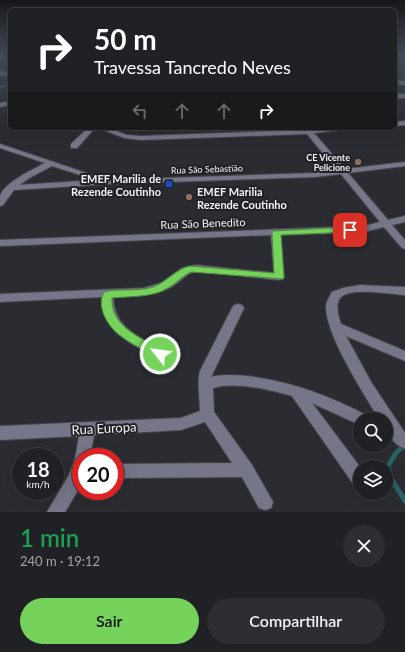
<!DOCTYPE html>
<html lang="pt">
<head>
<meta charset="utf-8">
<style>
  body { margin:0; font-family:Lato,sans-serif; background:#2d2e32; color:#f1f3f6; height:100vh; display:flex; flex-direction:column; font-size:15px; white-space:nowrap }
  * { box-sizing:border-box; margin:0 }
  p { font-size:13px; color:#a2a3a7 }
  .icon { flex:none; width:22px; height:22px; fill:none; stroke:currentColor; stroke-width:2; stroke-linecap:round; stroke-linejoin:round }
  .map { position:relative; height:512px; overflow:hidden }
  .side { display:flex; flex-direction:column; background:#202125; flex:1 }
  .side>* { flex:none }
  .top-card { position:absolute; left:8px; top:8px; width:389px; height:122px; border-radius:6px; box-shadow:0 4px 16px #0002,0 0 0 1px #3d3e42; background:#202124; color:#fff; overflow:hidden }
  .tools { position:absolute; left:353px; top:412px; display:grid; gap:8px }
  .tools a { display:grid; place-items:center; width:40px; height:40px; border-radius:50%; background:#202125; box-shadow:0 4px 16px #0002,0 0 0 1px #3d3e42; font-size:20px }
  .speed { position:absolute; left:12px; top:448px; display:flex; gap:8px; font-size:20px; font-weight:700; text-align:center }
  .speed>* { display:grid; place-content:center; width:52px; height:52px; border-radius:50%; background:#202125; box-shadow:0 4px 16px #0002,0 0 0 1px #3d3e42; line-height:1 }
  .speed small { font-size:10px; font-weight:400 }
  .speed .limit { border:6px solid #d22; background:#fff; color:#111 }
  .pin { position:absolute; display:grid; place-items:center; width:34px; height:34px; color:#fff; margin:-17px; border-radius:8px; box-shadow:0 2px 6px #0006 }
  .me { position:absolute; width:44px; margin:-22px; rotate:300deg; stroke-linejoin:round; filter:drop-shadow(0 0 3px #0008) }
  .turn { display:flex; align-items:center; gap:14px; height:84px; padding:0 20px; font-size:18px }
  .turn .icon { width:52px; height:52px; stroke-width:2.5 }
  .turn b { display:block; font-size:28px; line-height:34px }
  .lanes { display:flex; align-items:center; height:38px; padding:0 20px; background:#0003; justify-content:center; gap:20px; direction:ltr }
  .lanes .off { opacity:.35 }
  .round { display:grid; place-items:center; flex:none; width:42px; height:42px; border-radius:21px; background:#2d2e32 }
  .summary { display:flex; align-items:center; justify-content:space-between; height:68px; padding:0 20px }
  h1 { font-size:24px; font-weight:600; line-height:30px; color:#1e9e55 }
  .primary-button { display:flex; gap:8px; margin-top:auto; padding:8px 20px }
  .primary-button a { flex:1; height:46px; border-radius:24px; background:#75d25b; color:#111; font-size:16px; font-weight:600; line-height:46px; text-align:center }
  .primary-button a+a { background:#2d2e32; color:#f1f3f6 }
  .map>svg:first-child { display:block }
  .green { fill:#353a25 }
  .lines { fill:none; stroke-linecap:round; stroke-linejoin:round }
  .stream-far1 { stroke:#2a6365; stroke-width:2 }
  .stream { stroke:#2a6365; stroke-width:5 }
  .minor-casing { stroke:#47484c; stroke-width:2 }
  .minor { fill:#757789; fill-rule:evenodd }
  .route { fill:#75d25b; stroke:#4c883b }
  .education-dot { fill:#8d6e63; stroke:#212227; stroke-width:1.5 }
  .transit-dot { fill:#1a4fb4; stroke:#212227; stroke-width:1.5 }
  .labels { text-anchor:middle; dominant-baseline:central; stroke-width:4; stroke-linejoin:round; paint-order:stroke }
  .far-poi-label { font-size:9px; font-weight:bold; fill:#f1f2f5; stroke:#212227; text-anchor:end }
  .far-street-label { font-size:9px; fill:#f1f2f5; stroke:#212227 }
  .poi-label { font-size:11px; font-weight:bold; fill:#f1f2f5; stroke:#212227; text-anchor:end }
  .street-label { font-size:11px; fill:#f1f2f5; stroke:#212227 }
  .near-street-label { font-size:13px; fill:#f1f2f5; stroke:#212227 }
</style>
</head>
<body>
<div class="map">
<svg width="405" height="512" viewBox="0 0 405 512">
  <rect width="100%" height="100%" fill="#2b2c31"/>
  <path class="green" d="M395 56H405V80H395Z"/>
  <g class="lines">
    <path class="stream-far1" d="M0 87 10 85"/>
    <path class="stream" d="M405 444 396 453 388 466 391 478 405 501"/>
    <defs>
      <path id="minor" d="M6 56H10V58L0 60V57Z
        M0 71 10 73V77L0 75Z
        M395 80 405 81V85L395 84Z
        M395 94H405V98H395Z
        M10 101V105L0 107V103Z
        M405 121V125L395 126V122Z
        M88 128H95L77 148H71V144Z
        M99 128H108L127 135 141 136 304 130 303 128H310L311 129 343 128 340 130 314 133 345 169 405 162V166L348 173 388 220 405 216V222L392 225 405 240V249L402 248 384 227 364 232 281 235 284 277 283 279 279 280 196 271C184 274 178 285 167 289 150 296 131 296 113 297 114 329 140 337 164 351L166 354 164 357 160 359C153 357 147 353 141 349 119 337 102 323 102 297L0 302V294L144 288 161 283 182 268 196 265 274 273 271 235 0 246V240L364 226 380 222 341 174 315 177 109 184 14 190 3 205 0 206C0 203 0 199 0 196 5 182 32 170 45 163L0 148V144L107 180 315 173 337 170 307 134 141 140 124 138ZM52 166 96 180 19 185 31 177Z
        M360 285 405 287V295C391 294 351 287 341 297 335 303 338 316 341 324L405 351V361L346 336 371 382 405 433V449C391 443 386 433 386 419H379C364 394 325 334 326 306 326 302 330 296 332 292L343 288Z
        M238 304 242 305 244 308 211 377C222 374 235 375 247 376 290 381 328 395 366 415L368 419H360V425L312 403 360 467V488L354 485 292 396C271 390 234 381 213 388L214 412 252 465 273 502 271 508 265 510 259 508 242 477 115 478V464L232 463 205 422 181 430 94 435 90 457H81V485L65 512H47L69 475 75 459 79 436 0 440V426L181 418 200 411C200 400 197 380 200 371L232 308 234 305Z"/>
    </defs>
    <use href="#minor" class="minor-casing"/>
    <use href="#minor" class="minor"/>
  </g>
  <linearGradient id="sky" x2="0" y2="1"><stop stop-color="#18181b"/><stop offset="0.44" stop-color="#444b5a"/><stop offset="1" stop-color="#444b5a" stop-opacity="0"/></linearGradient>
  <rect width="405" height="127" fill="url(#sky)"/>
  <path class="route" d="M350 227 354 230 352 232 281 235 284 277 283 279 191 272C182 276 177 283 168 288 152 298 130 296 112 298 110 327 142 338 164 351L166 354 164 357 160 358 156 357C144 350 129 343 118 334 107 325 96 306 104 292 120 288 137 292 153 287 167 282 176 269 190 266L274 273 272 233 273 231Z"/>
  <g class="education-dot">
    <circle cx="358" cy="162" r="4"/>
    <circle cx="189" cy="197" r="4"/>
  </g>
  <rect class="transit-dot" x="165" y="180" width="8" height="8" rx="2"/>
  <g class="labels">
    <g class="far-poi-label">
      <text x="350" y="157">CE Vicente<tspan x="350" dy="10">Pelicione</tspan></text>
    </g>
    <g class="far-street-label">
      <text transform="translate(207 169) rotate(-2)">Rua São Sebastião</text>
    </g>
    <g class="poi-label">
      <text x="161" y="178">EMEF Marilia de<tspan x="161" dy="13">Rezende Coutinho</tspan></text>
      <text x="197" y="191" text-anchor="start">EMEF Marilia<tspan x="197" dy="13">Rezende Coutinho</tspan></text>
    </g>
    <g class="street-label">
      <text transform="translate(203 223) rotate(-2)">Rua São Benedito</text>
    </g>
    <g class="near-street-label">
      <text transform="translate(104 428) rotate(-3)">Rua Europa</text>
    </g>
  </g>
</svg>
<div class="tools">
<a><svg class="icon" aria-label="search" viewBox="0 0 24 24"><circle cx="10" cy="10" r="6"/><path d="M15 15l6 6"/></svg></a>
<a><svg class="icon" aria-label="layers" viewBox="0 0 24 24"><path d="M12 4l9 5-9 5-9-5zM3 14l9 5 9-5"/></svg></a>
</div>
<div class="speed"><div>18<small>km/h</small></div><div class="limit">20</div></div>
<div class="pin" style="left:350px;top:230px;background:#d93025"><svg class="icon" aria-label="arrive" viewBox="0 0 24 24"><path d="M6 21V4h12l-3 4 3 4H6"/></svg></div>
<svg class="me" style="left:160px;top:354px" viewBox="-20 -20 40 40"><circle r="17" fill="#75d25b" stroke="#fff" stroke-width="3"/><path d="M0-11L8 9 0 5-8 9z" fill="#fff"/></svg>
<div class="top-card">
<div class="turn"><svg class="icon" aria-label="right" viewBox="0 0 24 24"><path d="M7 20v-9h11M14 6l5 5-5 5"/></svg><div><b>50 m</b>Travessa Tancredo Neves</div></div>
<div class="lanes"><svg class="icon off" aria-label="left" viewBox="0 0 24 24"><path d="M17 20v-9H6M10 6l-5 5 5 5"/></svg><svg class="icon off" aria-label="ahead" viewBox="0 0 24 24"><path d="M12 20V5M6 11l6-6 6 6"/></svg><svg class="icon off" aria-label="ahead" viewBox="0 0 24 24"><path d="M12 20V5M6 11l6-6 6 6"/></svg><svg class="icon" aria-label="right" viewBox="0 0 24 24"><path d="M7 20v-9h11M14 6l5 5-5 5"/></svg></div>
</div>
</div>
<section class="side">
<div class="summary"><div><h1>1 min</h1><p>240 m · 19:12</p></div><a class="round"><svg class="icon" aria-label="close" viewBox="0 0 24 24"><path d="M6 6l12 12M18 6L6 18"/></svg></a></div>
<div class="primary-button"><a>Sair</a><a>Compartilhar</a></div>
</section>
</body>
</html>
